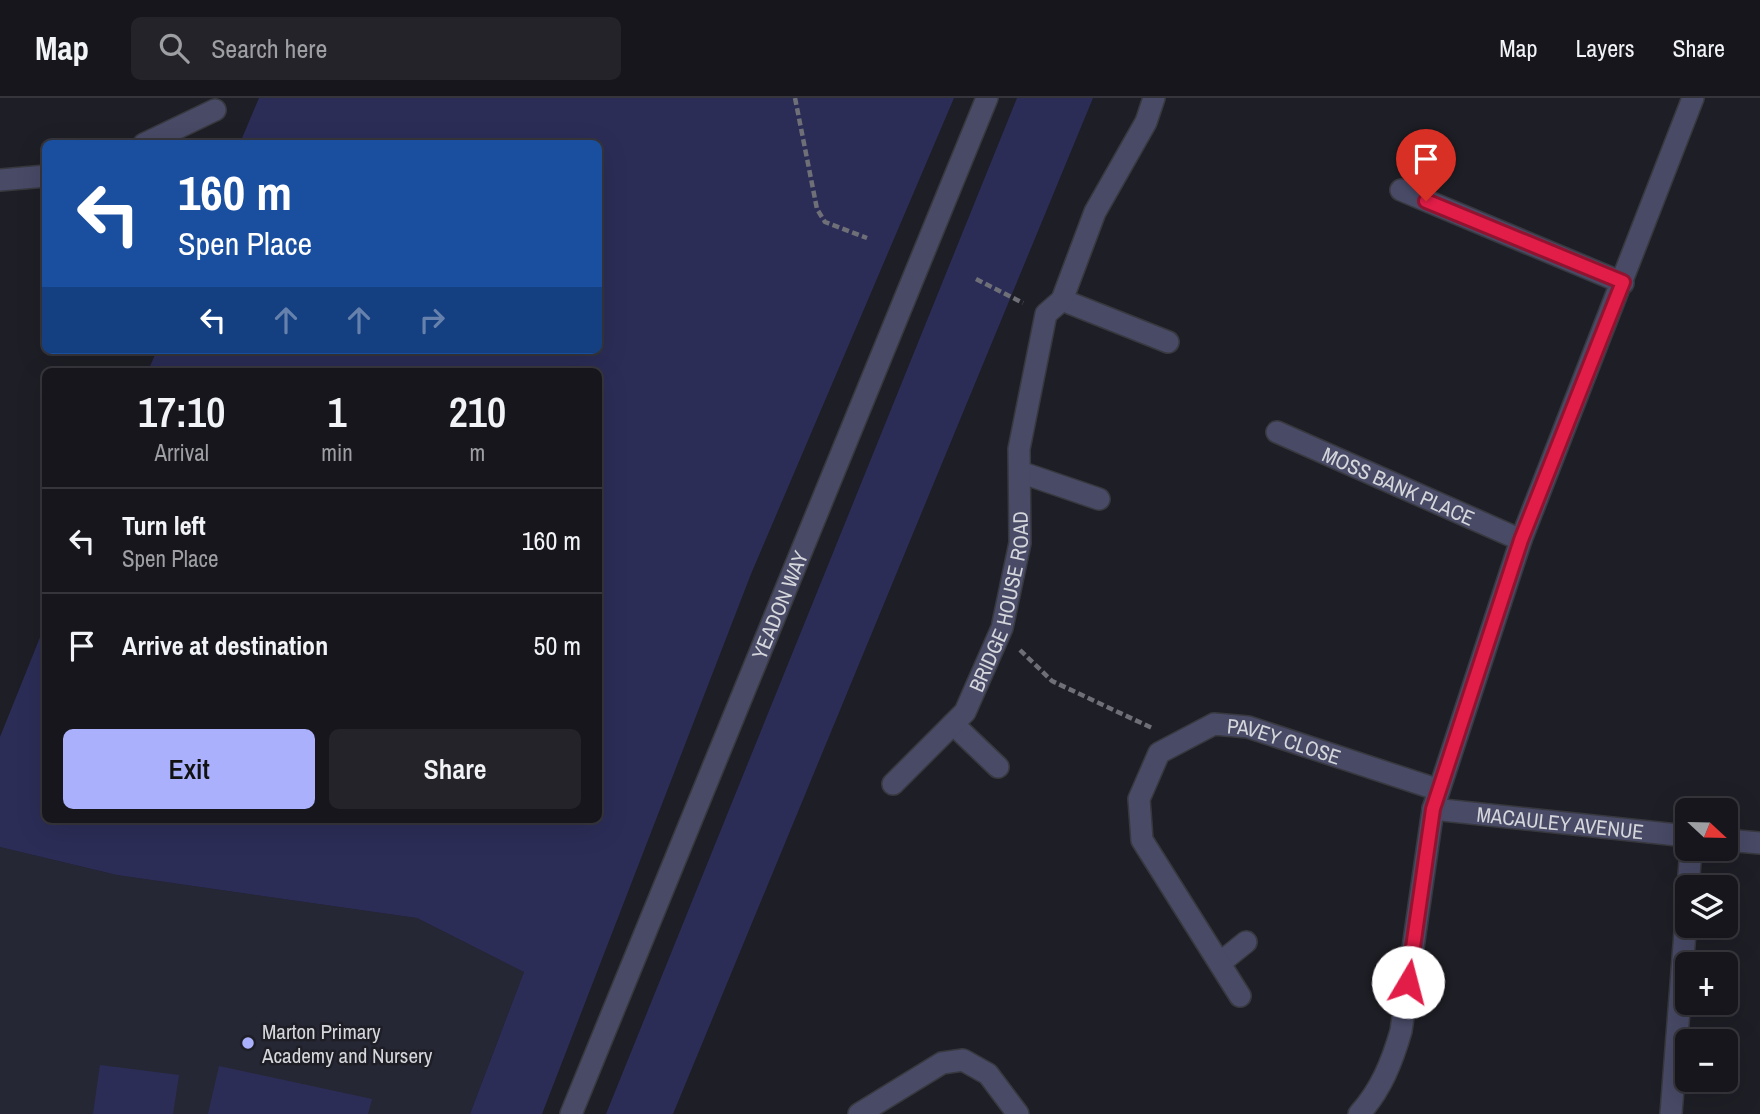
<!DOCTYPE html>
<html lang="en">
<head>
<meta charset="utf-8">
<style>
  body { margin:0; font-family:"Archivo Narrow",sans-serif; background:#232329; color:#f1f3f6; height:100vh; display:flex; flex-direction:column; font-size:26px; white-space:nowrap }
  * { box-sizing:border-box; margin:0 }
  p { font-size:23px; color:#9e9fa3 }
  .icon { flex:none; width:38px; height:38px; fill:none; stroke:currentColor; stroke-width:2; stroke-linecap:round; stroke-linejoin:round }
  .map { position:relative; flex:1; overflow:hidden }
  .side { position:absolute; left:42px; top:270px; width:560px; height:455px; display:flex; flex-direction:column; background:#16161c; border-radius:10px; box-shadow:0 7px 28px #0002,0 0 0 2px #35353b }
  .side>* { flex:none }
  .top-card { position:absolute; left:42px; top:42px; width:560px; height:214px; border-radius:10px; box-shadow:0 7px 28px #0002,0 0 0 2px #35353b; background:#1a4fa0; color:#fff; overflow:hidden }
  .needle { width:46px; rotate:112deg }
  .buttons { position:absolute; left:1675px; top:700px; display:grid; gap:14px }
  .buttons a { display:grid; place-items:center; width:63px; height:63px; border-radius:10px; background:#16161c; box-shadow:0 7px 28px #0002,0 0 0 2px #35353b; font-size:35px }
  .pin { position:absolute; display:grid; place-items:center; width:60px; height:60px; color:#fff; margin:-72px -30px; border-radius:50% 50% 50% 0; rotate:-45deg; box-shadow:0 0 7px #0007 }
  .pin .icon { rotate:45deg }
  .me { position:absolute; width:77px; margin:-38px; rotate:8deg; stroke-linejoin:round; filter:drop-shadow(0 0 5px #0008) }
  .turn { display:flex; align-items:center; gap:24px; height:147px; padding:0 21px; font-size:32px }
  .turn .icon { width:91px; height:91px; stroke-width:2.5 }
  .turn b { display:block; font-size:49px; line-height:60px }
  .lanes { display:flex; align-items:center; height:66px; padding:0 21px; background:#0003; justify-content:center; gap:35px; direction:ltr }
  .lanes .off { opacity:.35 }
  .eta { display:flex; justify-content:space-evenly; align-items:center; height:119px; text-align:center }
  .eta b { font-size:42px; font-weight:600; line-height:49px }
  .button { display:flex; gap:14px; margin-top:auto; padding:14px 21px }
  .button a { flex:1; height:80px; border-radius:10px; background:#aab0fb; color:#111; font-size:28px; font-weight:600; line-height:80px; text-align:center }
  .button a+a { background:#232329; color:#f1f3f6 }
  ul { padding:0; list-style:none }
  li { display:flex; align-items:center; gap:21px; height:105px; padding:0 21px; border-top:2px solid #35353b }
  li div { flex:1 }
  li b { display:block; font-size:26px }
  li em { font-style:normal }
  header { display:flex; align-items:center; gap:42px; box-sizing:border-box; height:98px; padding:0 35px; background:#16161c; border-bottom:2px solid #35353b }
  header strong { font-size:33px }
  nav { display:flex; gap:38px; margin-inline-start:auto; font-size:24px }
  .search { width:490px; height:63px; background:#232329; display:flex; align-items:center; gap:18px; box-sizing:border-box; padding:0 24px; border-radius:10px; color:#9e9fa3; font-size:26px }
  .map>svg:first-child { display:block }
  .built { fill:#262734 }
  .green { fill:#2c2d57 }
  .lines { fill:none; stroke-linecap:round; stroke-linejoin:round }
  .minor-casing { stroke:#38383f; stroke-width:24 }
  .tertiary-casing { stroke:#38383f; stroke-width:24 }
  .path { stroke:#6f7077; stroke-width:4.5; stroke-dasharray:7 3.5; stroke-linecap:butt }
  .minor { stroke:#484a66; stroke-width:21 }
  .tertiary { stroke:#484a66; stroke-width:21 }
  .route-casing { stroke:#92132f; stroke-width:18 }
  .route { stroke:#e11d48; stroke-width:12 }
  .poi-dot { fill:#aab0fb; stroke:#1e1e26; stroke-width:2.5 }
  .labels { text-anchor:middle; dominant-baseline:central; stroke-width:5; stroke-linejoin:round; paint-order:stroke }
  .street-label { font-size:21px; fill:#d5d6db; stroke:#1e1e26 }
  .poi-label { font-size:21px; fill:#d5d6db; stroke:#1e1e26; text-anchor:start }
</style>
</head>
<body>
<header>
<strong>Map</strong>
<div class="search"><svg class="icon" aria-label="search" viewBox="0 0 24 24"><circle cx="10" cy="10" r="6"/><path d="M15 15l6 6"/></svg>Search here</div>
<nav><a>Map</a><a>Layers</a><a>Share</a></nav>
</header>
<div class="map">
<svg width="1760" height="1016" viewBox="0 0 1760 1016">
  <rect width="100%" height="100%" fill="#1e1e26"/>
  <path class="built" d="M0 749 117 777 417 820 524 874 470 1016H0Z"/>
  <path class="green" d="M259 0H954L751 476 542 1016H470L524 874 417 820 117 777 0 749V639L45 527 46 721H598V273H148L157 252H598V46L240 45Z
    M1017 0H1093L673 1016H606Z
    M100 967 179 977 173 1016H93Z
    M219 968 372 1001 368 1016H208Z"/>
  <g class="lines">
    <defs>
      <g id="minor">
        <path d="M144 46 215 12"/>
        <path d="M0 82 46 78"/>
        <path d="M1401 92 1623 185"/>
        <path d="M1062 202 1168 244"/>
        <path id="s1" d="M1277 334 1521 442"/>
        <path d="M1020 374 1099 401"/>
        <path d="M953 626 998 669"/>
        <path id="s2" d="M893 686 965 614 1002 530 1020 445 1019 351 1046 216 1062 202 1095 114 1146 24 1154 0"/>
        <path id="s3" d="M1433 711 1687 738"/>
        <path d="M1726 742 1760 745"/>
        <path d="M1688 789 1691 751"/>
        <path d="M1220 865 1246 844"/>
        <path id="s4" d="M1240 898 1142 742 1139 701 1159 655 1214 626 1248 629 1439 692"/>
        <path d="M859 1016 942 965 963 962 988 976 1018 1016"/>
        <path d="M1359 1016C1381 992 1392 964 1401 933L1433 711 1521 442 1693 0"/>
        <path d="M1671 1016 1687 808"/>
      </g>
      <g id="tertiary">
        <path id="s5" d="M571 1016 987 0"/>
      </g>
    </defs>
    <use href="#minor" class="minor-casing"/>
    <use href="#tertiary" class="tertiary-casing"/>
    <path class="path" d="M795 0 817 111 825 124 867 140
      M976 181 1023 205
      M1020 552 1052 583 1152 630"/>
    <use href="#minor" class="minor"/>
    <use href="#tertiary" class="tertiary"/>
  </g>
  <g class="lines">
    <defs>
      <path id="route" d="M1408 884 1433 711 1521 442 1623 184 1426 103"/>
    </defs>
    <use href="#route" class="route-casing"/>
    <use href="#route" class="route"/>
  </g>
  <circle class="poi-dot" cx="248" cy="945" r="7"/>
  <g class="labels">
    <g class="street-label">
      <text stroke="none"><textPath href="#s1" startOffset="133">MOSS BANK PLACE</textPath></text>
      <text stroke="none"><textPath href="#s2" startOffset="219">BRIDGE HOUSE ROAD</textPath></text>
      <text stroke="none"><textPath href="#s5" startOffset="550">YEADON WAY</textPath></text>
      <text stroke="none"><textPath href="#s4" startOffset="410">PAVEY CLOSE</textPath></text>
      <text stroke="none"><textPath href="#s3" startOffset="128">MACAULEY AVENUE</textPath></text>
    </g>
    <g class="poi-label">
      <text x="262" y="933">Marton Primary<tspan x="262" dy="24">Academy and Nursery</tspan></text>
    </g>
  </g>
</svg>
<div class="buttons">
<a><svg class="needle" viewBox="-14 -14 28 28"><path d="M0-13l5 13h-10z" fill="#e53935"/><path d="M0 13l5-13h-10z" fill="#9e9fa3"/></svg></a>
<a><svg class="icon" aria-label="layers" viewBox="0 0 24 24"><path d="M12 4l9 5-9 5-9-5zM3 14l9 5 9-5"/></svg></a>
<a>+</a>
<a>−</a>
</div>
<div class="pin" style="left:1426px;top:103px;background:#d93025"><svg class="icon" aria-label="arrive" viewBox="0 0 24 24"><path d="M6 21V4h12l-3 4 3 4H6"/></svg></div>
<svg class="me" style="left:1408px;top:884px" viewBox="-20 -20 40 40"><circle r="19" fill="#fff"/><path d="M0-13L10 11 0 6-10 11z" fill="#e11d48"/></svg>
<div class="top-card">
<div class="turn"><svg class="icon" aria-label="left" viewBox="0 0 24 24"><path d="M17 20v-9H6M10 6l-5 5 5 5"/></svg><div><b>160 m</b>Spen Place</div></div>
<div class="lanes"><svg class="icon" aria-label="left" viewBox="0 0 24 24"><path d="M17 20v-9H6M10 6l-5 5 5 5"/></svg><svg class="icon off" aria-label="ahead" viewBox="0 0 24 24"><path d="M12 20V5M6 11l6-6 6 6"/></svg><svg class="icon off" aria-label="ahead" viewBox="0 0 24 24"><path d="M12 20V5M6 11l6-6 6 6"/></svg><svg class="icon off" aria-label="right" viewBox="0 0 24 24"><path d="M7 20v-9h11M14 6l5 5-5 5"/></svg></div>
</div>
<section class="side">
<div class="eta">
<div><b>17:10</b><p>Arrival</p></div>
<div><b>1</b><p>min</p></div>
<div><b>210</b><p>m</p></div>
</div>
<ul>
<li><svg class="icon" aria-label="left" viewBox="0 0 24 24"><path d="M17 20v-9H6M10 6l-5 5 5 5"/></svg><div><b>Turn left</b><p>Spen Place</p></div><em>160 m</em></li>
<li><svg class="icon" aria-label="arrive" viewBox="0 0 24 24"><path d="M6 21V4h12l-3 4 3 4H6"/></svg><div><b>Arrive at destination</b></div><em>50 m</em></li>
</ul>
<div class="button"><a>Exit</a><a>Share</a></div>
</section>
</div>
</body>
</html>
